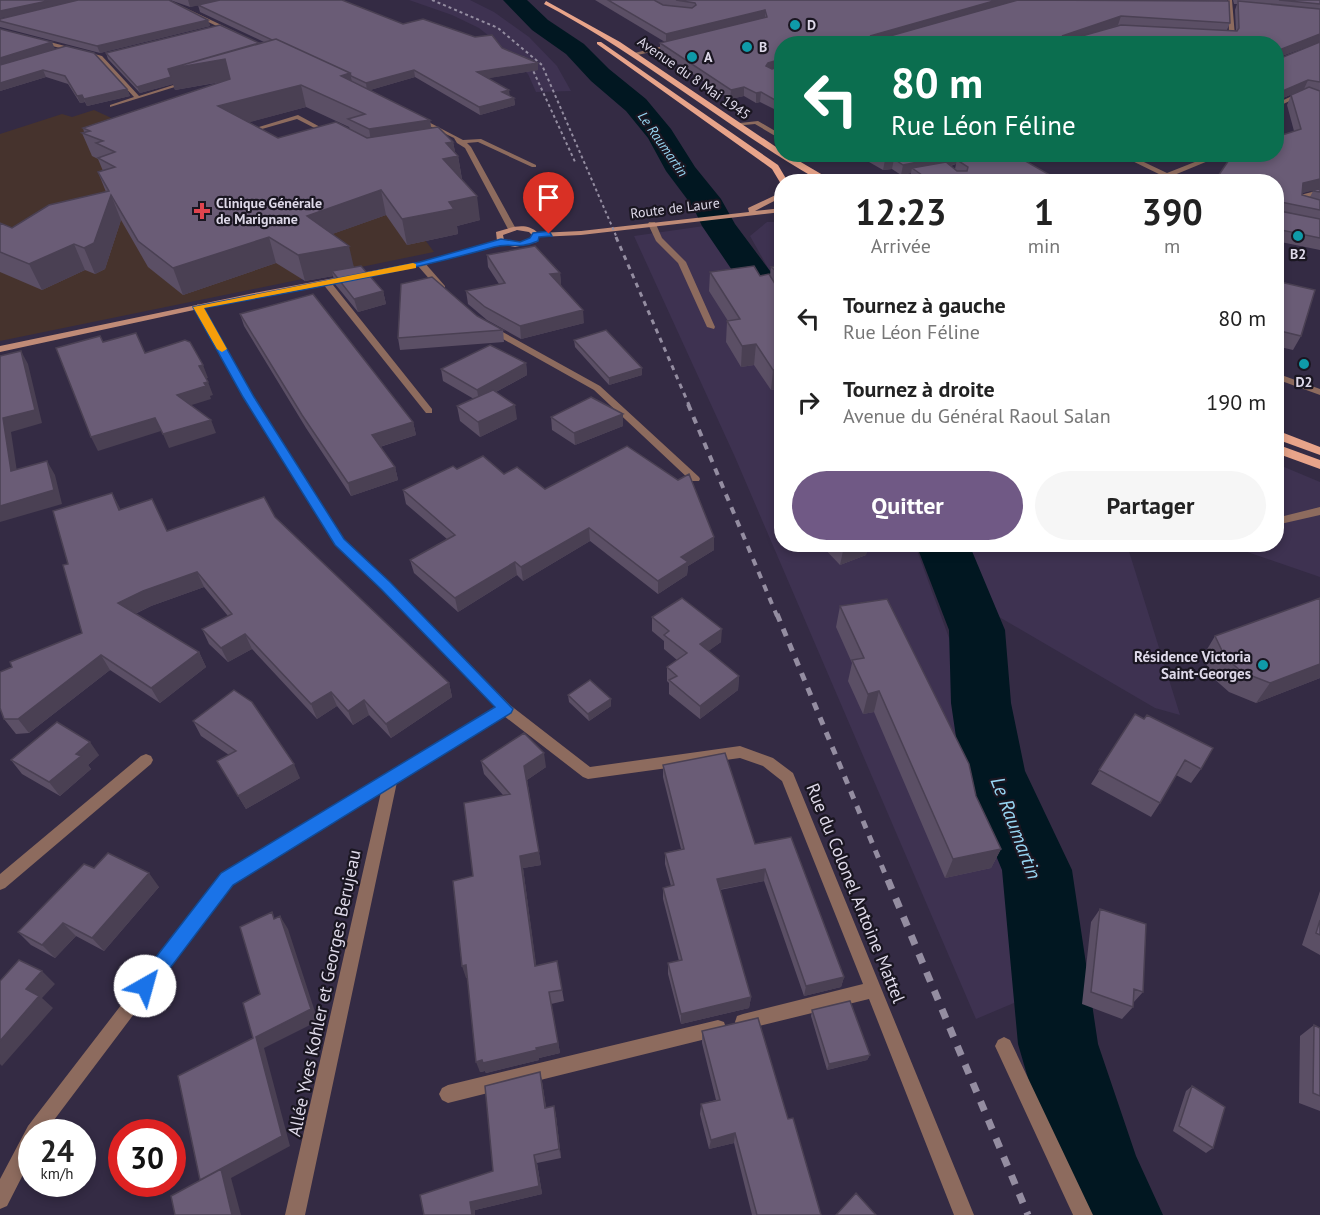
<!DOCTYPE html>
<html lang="fr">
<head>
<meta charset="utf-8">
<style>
  body { margin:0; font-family:"PT Sans",sans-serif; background:#f6f6f6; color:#222; height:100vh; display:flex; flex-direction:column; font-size:22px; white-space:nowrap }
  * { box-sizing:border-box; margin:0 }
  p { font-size:20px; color:#767676 }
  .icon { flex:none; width:33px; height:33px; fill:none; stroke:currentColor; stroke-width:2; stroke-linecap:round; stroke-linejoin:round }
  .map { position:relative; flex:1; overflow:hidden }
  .drawer { position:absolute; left:774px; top:174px; width:510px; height:378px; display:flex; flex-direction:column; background:#fff; border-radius:24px; box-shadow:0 3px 9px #0003 }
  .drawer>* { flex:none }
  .hud { position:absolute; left:774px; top:36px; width:510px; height:126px; border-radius:24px; box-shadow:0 3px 9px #0003; background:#0b6e4f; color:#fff; overflow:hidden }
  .speed { position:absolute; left:18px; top:1119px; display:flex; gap:12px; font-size:30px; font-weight:700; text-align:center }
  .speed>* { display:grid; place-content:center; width:78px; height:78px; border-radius:50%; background:#fff; box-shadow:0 3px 9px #0003; line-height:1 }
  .speed small { font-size:15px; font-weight:400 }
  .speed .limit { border:9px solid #d22; background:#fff; color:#111 }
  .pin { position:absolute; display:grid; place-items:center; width:51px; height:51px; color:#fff; margin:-62px -26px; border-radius:50% 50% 50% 0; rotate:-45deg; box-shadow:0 0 6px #0007 }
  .pin .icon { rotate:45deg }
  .me { position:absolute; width:66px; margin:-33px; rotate:38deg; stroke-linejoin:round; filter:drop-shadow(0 0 4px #0008) }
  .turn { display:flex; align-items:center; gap:21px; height:126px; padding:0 18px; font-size:27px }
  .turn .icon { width:78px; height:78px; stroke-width:2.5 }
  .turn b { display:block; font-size:42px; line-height:51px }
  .eta { display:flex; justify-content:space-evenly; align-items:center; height:102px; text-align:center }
  .eta b { font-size:36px; font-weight:600; line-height:42px }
  .button { display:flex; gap:12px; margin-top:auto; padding:12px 18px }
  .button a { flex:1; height:69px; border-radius:36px; background:#705985; color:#fff; font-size:24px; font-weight:600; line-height:69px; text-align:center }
  .button a+a { background:#f6f6f6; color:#222 }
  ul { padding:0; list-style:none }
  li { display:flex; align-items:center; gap:18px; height:84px; padding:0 18px }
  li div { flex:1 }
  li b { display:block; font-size:22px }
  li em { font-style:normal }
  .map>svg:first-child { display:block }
  .built { fill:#3e3251 }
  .medical { fill:#46332d }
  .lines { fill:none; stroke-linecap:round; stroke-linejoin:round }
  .river { fill:#011721; fill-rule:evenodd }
  .service { fill:#8d6b5e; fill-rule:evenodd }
  .minor { fill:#8d6b5e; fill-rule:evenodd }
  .tertiary { fill:#8d6b5e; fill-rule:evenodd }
  .secondary { fill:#c08b77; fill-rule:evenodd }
  .primary { fill:#e8a48a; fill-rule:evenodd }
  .rail-far4 { stroke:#948da1; stroke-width:2; stroke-dasharray:3 3; stroke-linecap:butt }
  .rail-far3 { stroke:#948da1; stroke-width:3; stroke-dasharray:5 5; stroke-linecap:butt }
  .rail-far2 { stroke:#948da1; stroke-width:4; stroke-dasharray:7 7; stroke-linecap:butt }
  .rail-far1 { stroke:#948da1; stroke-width:5; stroke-dasharray:8 8; stroke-linecap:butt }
  .rail { stroke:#948da1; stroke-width:7; stroke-dasharray:10 10; stroke-linecap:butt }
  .wall { fill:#5b4f65; fill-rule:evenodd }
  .shaded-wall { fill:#4a4053 }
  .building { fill:#6a5c76; stroke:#4a4053; stroke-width:1.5 }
  .route { fill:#1a73e8; stroke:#114b97; stroke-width:1.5 }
  .slow { fill:#f59e0b }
  .culture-dot { fill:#0f9aa8; stroke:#1a1621; stroke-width:2 }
  .health-dot { fill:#e0444e; stroke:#1a1621; stroke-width:2 }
  .labels { text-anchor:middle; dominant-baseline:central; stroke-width:4.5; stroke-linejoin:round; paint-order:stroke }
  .far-poi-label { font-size:14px; font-weight:bold; fill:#ded9e9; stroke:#1a1621; text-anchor:start }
  .far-street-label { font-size:14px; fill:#ded9e9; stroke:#1a1621 }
  .far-water-label { font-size:14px; font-style:italic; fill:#97d5f2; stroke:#1a1621 }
  .poi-label { font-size:15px; font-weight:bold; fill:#ded9e9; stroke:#1a1621; text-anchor:end }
  .near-street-label { font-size:18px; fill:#ded9e9; stroke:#1a1621 }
  .near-water-label { font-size:20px; font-style:italic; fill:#97d5f2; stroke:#1a1621 }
</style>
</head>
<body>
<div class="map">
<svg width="1320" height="1215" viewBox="0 0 1320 1215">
  <rect width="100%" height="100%" fill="#342b44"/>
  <path class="built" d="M409 0H470L494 12 529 37 557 66 571 91 536 92 528 74 494 40 479 28 452 15Z
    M767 222H781V291L750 236Z
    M711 225 781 336 782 544 915 545 1027 851 1035 994 976 1019 735 457 634 236Z
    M1277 464 1320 482V577L1227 545 1276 544Z
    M958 545H1127L1180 715 1155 708 982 607 978 571Z"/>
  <path class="medical" d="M94 110 273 192 368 163 434 252 0 341V134L62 114 72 117Z"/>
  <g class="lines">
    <path class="river" d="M503 0H527L548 20 584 44 609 69 646 99 671 129 695 167 721 199 735 224 782 287V327L768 323 702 226 693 207 666 171 648 138 626 111 591 81 566 54 532 30Z
      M916 544H969L1005 630 1011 703 1025 771 1072 870 1098 1044 1136 1156 1163 1215H1073L1056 1174 1018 1044 1002 870 961 771 951 703 949 630Z"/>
    <path class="service" d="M1303 91 1320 95V99L1305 94 1281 105H1276L1277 103Z
      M758 121 782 135V140L755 124 734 126 731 124Z
      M805 154H813L818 159 813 160Z
      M1118 154H1127L1167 173 1215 154H1225L1167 178Z
      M649 222H655L662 238 686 262 715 327 714 329 707 327 678 263 656 241 648 224Z
      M782 226V232L778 230Z
      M1276 373 1320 389V395L1276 379Z
      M1320 507V515L1276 525V518Z"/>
    <path class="minor" d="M163 0H169L236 32 231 33Z
      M1228 0H1232L1235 36 1232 38 1219 35 1229 34Z
      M39 39 102 56 139 96 186 81 191 82 110 107V105L134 97 98 58 37 42Z
      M676 43 678 46 633 56 630 54Z
      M298 115 335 135 330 136 297 119 255 131 252 129Z
      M417 116 463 140 481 139 536 165V167H532L478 142 467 143 471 147 516 229 515 231 508 229 465 148 457 143 454 138 415 119Z
      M1320 190V194L1306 198V203L1320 206V210L1299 206 1300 195Z
      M418 262H424L445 286V290H439L418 266Z
      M323 280H329L432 409V413H426L323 284Z
      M198 304 202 307 254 397 343 539 390 583 510 705 590 767 740 746 773 758 793 773 974 1215H954L869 999 743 1030 737 1028 735 1022 737 1016 743 1014 863 984 782 781 763 766 740 758 588 779 583 777 504 716 397 782 305 1215H285L381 792 232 884 45 1132H32V1157L7 1206 0 1209V1179L28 1126 222 874 496 708 382 589 335 545 244 397 194 307Z
      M490 325 600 386 699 477 700 479 699 481H691L594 390 487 330 486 328Z
      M146 754 151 756 153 760 151 764 5 888 0 890V874L141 756Z
      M718 1020 724 1022 726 1028 724 1034 718 1036 448 1103 442 1100 439 1094 442 1088 448 1085Z
      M1004 1037 1010 1040 1093 1215H1073L995 1046 998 1040Z"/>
    <path class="tertiary" d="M1024 154H1038L1004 163 1001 161Z
      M925 173 927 174V176L898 182H879Z"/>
    <path class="secondary" d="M782 192V197L755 211 782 208V212L581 235 539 237 537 242 515 247 501 244 421 266 254 297 0 352V346L254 293 420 262 497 241 496 232C510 228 526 221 538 233L581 231 749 212 748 208ZM517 230 529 232 532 235 531 239 515 243 504 240 503 235Z"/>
    <path class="primary" d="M546 1 620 42 782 151V154H787L828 178 841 182H792L813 177C721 123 639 54 544 4Z
      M597 42H601L778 165 788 182H782L781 184 772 169 597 44Z
      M1276 430 1320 447V455L1276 439Z
      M1276 444 1320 460V469L1276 453Z"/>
    <path class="rail-far4" d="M432 0 498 28 542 65 617 238
      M523 57 531 66 576 164"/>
    <path class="rail-far3" d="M616 237 689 405"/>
    <path class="rail-far2" d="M688 404 777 616"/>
    <path class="rail-far1" d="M777 614 888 881"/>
    <path class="rail" d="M888 880 1028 1215"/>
  </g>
  <path class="wall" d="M0 0 208 20 210 26 100 53 0 27V19L34 11 0 18Z
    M170 0H342L403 24 502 48 538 63V70L488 78 510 96 514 98 515 105 480 115 415 77 370 90 430 120 431 128 453 142 455 152 458 156 462 179 480 220 457 226 458 234 407 245 386 215 332 234 354 267 383 291 386 304 358 312 335 284 333 276 305 281 276 263 183 295 148 267 121 220 105 269 95 274 85 270 42 290 0 272V223L12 228 106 192 98 172 103 171 98 159 92 156 82 133 84 132 83 128 221 82 175 90 173 84 140 93 108 59 106 53 259 43 264 42 200 12 198 5 190 7ZM306 107 349 127 350 129 278 138 249 122Z
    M595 0H1227L1230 23 1227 30 1236 31 1235 10 1237 4H1234L1233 0H1320V42L1279 57 1281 58 1320 42V250L1276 241V182L1294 131 1287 105 1291 95 1305 89H1304L1276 101V44H782V113L760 102 756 103 744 96 730 99 660 52V43L665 42ZM1317 189 1313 191 1310 197 1302 195V193Z
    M0 29 55 49 24 58 127 89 130 96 87 106 85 102 80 103 68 84 46 77 0 91Z
    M855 154H1013L1062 182H910L911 173 901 175 892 169 883 170ZM956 164 955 169 951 166Z
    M487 255 560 273 561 285 584 323 521 339 487 320 468 304 466 291 499 284 488 267Z
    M782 265V388L771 390 754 365 741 367 726 342 727 321H728L709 291 710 272 760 276 770 275 771 267Z
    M1276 281 1301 336 1293 350 1276 346Z
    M240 314 413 422 416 435 380 447 395 467 398 480 351 496 306 428 244 326Z
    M477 316 503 330 504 342 400 350 398 338Z
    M574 340 642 368V375L609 385 575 347Z
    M526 363 527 375 496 392 517 419 480 437 460 421 457 406 474 399 443 381 441 369Z
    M623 414V426L575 445 552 430 551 417Z
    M457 469 504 474 545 489 714 537V550L688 566 687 575 658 594 590 541 523 581 517 575 458 612 414 573 410 560 447 539 406 504 403 490Z
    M152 499 167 531 275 517 449 683 452 697 391 738 369 715 353 725 337 706 317 719 252 649 228 662 209 644 202 629 228 616 204 587 151 606 135 614 199 652 206 667 160 703 110 670 29 733 16 734 4 719 12 667 82 633 68 564 121 509Z
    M820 544H868L866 555 840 565Z
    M840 606 976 796 1001 849 991 868 945 878 874 712 863 714 848 681 852 663 836 627Z
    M652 617 721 642 708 651 739 676 738 690 700 719 669 694V683L667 681V667L677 660 664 649V641L652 631Z
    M1215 636 1320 678 1256 703 1229 692 1212 677 1203 656Z
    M568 695 611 706 589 721 569 702Z
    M1135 714 1201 769 1191 783 1176 775 1160 803 1151 817 1091 784Z
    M193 721 300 778 246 809 217 761 229 755 201 736Z
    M99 755 88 765 91 769 60 796 22 774 11 760Z
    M481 761 546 767 527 780 541 865 523 868 536 966 557 961 564 1001 551 1004 560 1053 539 1058V1060L486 1073 485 1071 480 1072 468 977 466 978 473 876 503 795 484 774Z
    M663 765 755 844 844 977 841 987 804 996 764 881 720 890 751 997 749 1008 681 1024 668 974V963L679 961 663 899V888L671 886 665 864V853L681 849 663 777Z
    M94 868 159 887 104 951 76 936 55 958 31 945 18 932Z
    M1320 891V955L1302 945Z
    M1100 909 1143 992 1133 1003V1007L1122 1019 1082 1004 1091 922Z
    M812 1010 870 1055 867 1060 827 1070 811 1016Z
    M1314 1025 1320 1028V1111L1299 1103 1300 1036Z
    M702 1031 788 1119 821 1215H752L734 1143 709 1149 700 1114 701 1104 716 1100 702 1043Z
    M540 1072 542 1082 546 1108 554 1106 556 1116 561 1158 537 1163 542 1194 475 1210 424 1215 493 1171Z
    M1192 1086 1213 1148 1206 1153 1173 1131 1186 1091Z"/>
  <path class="shaded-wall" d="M52 0H86L0 18V11Z
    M188 0H230L190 7Z
    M997 0H1023L872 44 870 36Z
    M765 10V18L666 43V34Z
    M1121 16 1118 25 1062 44V36Z
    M208 20 210 26 100 53 97 46Z
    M1320 34V42L1276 58 1279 50Z
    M52 42 55 49 0 66V58Z
    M269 48 231 80 175 90 173 84 140 93 137 87 168 69Z
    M782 59V67L767 72 766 66 768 63Z
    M538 63V70L478 80 477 72Z
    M43 70 46 77 0 91V83Z
    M414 70 415 77 367 91 366 83Z
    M350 73 355 95 341 76Z
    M1308 80 1304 89 1276 101V96L1280 92Z
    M301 85 306 107 225 129 218 106Z
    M744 87V96L730 99 731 90Z
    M127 89 130 96 87 106 84 99Z
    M509 90 510 97 502 92Z
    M761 92 760 102 756 103V93Z
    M82 95 85 102 80 103 77 96Z
    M514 98 515 105 480 115 479 107Z
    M430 120 433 143 373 153 369 129Z
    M453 142 456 156H458L462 180 443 159 446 143Z
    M958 154H992L957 160 956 164 918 172 912 168 911 173 901 175 903 165Z
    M894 159 892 169 883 170 885 160Z
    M1320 179V189L1298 194 1303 183Z
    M381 190 386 215 313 241 307 216Z
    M111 195 121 220 105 269 95 274 84 248Z
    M477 196 480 220 457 226 458 234 407 245 402 219 449 202Z
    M269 237 276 263 183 295 173 268Z
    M74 244 85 270 42 290 29 264Z
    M349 246 355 272 332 271 333 276 305 281 298 255Z
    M560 273 561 285 551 287 550 274Z
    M383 291 386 304 358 312 354 299Z
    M583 310 584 323 521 339 520 326Z
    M756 344 754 365 741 367 742 346Z
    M21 351 28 364 42 423 11 432 19 485 11 471 3 418Z
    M526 363 527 375 479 401 477 390Z
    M203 365 208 378 204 379 199 366Z
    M642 368V375L609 385V378Z
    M782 368V388L771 390 773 370Z
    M208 382 213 395 210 396 211 399 182 408 177 395Z
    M515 405 517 419 480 437 478 422Z
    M623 414V426L575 445 574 433Z
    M155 418 161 431 98 451 91 437Z
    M211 420 216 433 169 448 163 434Z
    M413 422 416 435 376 448 372 435Z
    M47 461 55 475 62 504 0 522V506Z
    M395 467 398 480 351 496 348 483Z
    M112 493 120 508 126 525 119 510Z
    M589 528 590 541 523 581 521 567Z
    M714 537V550L688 566 687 575 658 594V581L681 557Z
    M861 544H868L866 555 840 565 843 551Z
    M515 562 517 575 458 612 455 598Z
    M197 572 204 587 151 606 126 618 118 603 143 591Z
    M722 629 721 642 699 658 700 644Z
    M245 634 252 649 228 662 221 648Z
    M199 652 206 667 160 703 151 688Z
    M101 655 110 670 29 733 18 719Z
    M1320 664V678L1256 703 1270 683Z
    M739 676 738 690 700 719V706Z
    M449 683 452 697 391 738 386 724Z
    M879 691 874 712 863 714 868 694Z
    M331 692 337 706 317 719 311 704Z
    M611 699V706L589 721 588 714Z
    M364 700 369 715 353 725 348 711Z
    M90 742 99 755 88 765 91 769 60 796 49 782 76 754Z
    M544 753 546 767 527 780 541 865 523 868 538 978 535 966 520 856 524 766Z
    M294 764 300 778 246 809 238 796Z
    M1001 849 991 868 945 878 953 859Z
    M765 869 764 881 716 890 717 879Z
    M149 873 159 887 104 951 92 938Z
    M280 916 288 929 318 1021 264 1048 290 1146 231 1178 241 1215H232L211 1189 256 1037Z
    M63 923 76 936 55 958 42 945Z
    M466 965 470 976 466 978 462 966Z
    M42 971 55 984 42 998 53 1008 2 1066 0 1064V1041L26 989Z
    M844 977 841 987 804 996 806 986Z
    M549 992 560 1053 539 1058V1060L486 1073 485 1071 480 1072 476 1062 536 1048Z
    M751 997 749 1008 681 1024V1014Z
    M870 1055 867 1060 827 1070 829 1064Z
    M540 1072 542 1082 548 1118 545 1108Z
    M554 1106 556 1116 561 1158 559 1149Z
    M735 1133 734 1143 709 1149 711 1140Z
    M534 1155 537 1163 542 1194 475 1210V1215H472L470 1202Z"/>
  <path class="building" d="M0 0H52L0 11Z
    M78 0H169L208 20 97 46 0 21V19Z
    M220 0H342L403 24 423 19 475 37 492 35 502 48 538 63 477 72 509 90 502 92 514 98 479 107 414 70 366 83 351 76 350 73 276 39 272 40 198 5Z
    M608 0H654L663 5 692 8 696 5 695 3 676 0H997L870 36 883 38 1018 0 1229 1 1230 23 1121 16 1062 36 1075 38 1121 25 1237 31 1239 28 1238 1 1320 9V34L1279 50 1277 56 1281 58 1320 42V82L1308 80 1280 92 1278 96H1276V44H782V59L768 63 766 66 772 69 782 66V104L761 92 756 93 744 87 731 90 660 43 767 17 765 10 666 34Z
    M1279 0H1320V4Z
    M220 25 259 43 168 69 171 77 137 87 106 53Z
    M0 29 52 42 0 58Z
    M276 39 350 73 341 76 430 120 369 129 348 119 365 114 301 85 218 106 278 138 336 122 367 138 438 127 453 142 446 143 458 156 443 159 477 196 449 202 454 209 402 219 381 190 307 216 349 246 298 255 269 237 173 268 138 241 111 195 94 243 84 248 74 244 29 264 0 252V223L12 228 49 205 109 191 98 172 115 167 98 158 115 152 96 143 103 141 82 133 90 131 83 128 230 79 225 59 168 69Z
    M66 46 94 53 127 89 84 99 82 95 77 96 65 76 43 70 0 83V65Z
    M1309 87 1320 91V179L1303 183 1302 195 1320 200V210L1281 202 1279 204 1280 211 1320 219V238L1276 229V182H1214L1233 154H1276V137L1301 129 1291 95Z
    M875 154H958L903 165 894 159 885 160Z
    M984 154H1013L1062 182H932L912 168 946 162 957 171H967L968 167 957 160Z
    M1320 188V192L1313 191Z
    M535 246 560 273 550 274 583 310 520 326 485 307 466 291 505 283 487 255Z
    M782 265V276L771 267Z
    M361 266 383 291 354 299 332 271Z
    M754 266 760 276 769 274 782 295V368L773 370 756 344 742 346 727 321 740 319 710 272Z
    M432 277 477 316 503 330 398 338 401 284Z
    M1276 281 1315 290 1301 336 1276 330Z
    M313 294 413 422 372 435 395 467 348 483 302 415 240 314Z
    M606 330 642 368 609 378 574 340Z
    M136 333 145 353 185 340 190 342 203 365 199 366 208 382 204 383 206 386 177 395 211 420 163 434 155 418 91 437 56 348 100 336 103 342Z
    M490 345 526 363 477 390 441 369Z
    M21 351 35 410 3 418 11 471 47 461 54 490 0 506V356Z
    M493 390 515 405 478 422 457 406Z
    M591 397 623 414 574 433 551 417Z
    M627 446 678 480 689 474 714 537 681 557 688 562 658 581 589 528 521 567 515 562 455 598 410 560 455 535 403 490 453 466 457 469 483 456 504 474 517 467 545 489Z
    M112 493 119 510 152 499 167 531 264 497 275 517 449 683 386 724 364 700 348 711 331 692 311 704 245 634 221 648 202 629 232 614 197 572 143 591 118 603 199 652 151 688 101 655 18 719H4L0 708V672L12 667 10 662 82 633 63 565 68 564 53 511Z
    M1276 497 1283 500 1276 510Z
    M836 544H861L843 551Z
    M682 598 722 629 700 644 739 676 700 706 669 680 677 676 667 667 687 653 664 635 669 631 652 617Z
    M1320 598V664L1270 683 1242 672 1225 657 1215 636Z
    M887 599 969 764 976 796 1001 849 953 859 879 691 868 694 852 660 864 658 840 606Z
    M590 680 611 699 588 714 568 695Z
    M234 690 252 702 294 764 238 796 217 761 236 751 193 721Z
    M1135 714 1144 719 1147 715 1213 748 1201 769 1185 760 1160 803 1099 770Z
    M57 722 90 742 76 754 81 756 49 782 11 760Z
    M524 733 544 753 524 766 539 852 520 856 535 966 557 961 562 990 549 992 558 1043 536 1048 537 1050 483 1063 482 1060 476 1062 466 965 462 966 453 881 473 876 464 803 510 794 481 761Z
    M725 753 755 844 791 837 844 977 806 986 765 869 717 879 751 997 681 1014 668 963 682 960 663 888 674 885 665 853 684 849 663 765Z
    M108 853 149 873 92 938 63 923 42 945 18 932 84 864 94 868Z
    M1100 909 1146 924 1143 992 1134 989 1133 1007 1091 992Z
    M272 912 274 919 280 916 311 1009 256 1037 282 1136 200 1180 178 1076 253 1038 243 1003 260 994 240 927Z
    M1320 920V935L1316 933Z
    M19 960 42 971 26 989 39 996 0 1041V981Z
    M850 1001 870 1055 829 1064 812 1010Z
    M758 1018 788 1119 793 1118 821 1215H757L735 1133 711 1140 701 1104 720 1100 702 1031Z
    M1314 1025 1320 1028V1096L1313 1093Z
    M540 1072 545 1108 554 1106 559 1149 534 1155 539 1186 470 1202 472 1215H424L420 1195 493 1171 485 1086Z
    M1192 1086 1225 1107 1213 1148 1179 1126Z
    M221 1169 232 1215H175L171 1196Z
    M856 1193 876 1215H836Z"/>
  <path class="route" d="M549 231 552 236 539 237 538 241C517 250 511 242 494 247 398 274 301 290 204 308L254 397 344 539 390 582 513 709 511 713 233 885 152 992 145 995 139 992 136 986 139 979 221 873 495 707 381 589 335 545 243 397 193 307 420 262 501 239 520 242 530 238 533 233Z"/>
  <path class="slow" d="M413 263 416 264V268L204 308 227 349 222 352 217 349 193 307Z"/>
  <g class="culture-dot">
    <circle cx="795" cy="25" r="6"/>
    <circle cx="747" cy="47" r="6"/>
    <circle cx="692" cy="57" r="6"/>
    <circle cx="1298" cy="236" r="6"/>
    <circle cx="1304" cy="364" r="6"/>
    <circle cx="1263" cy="665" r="6"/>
  </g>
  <path class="health-dot" d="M199 202h6v6h6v6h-6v6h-6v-6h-6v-6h6z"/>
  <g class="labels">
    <g class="far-poi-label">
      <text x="807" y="25">D</text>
      <text x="759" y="47">B</text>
      <text x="704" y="57">A</text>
      <text x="216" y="203">Clinique Générale<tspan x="216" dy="16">de Marignane</tspan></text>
      <text x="1298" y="254" text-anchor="middle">B2</text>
      <text x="1304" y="382" text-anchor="middle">D2</text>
    </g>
    <g class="far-street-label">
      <text transform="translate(694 78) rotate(35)">Avenue du 8 Mai 1945</text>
      <text transform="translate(675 208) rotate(-7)">Route de Laure</text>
    </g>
    <g class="far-water-label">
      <text transform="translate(663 144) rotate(55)">Le Raumartin</text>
    </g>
    <g class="poi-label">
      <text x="1251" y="656">Résidence Victoria<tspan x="1251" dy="17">Saint-Georges</tspan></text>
    </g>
    <g class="near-street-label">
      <text transform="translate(856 893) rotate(68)">Rue du Colonel Antoine Mattel</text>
      <text transform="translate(324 993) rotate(-78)">Allée Yves Kohler et Georges Berujeau</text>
    </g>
    <g class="near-water-label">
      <text transform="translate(1016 828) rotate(69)">Le Raumartin</text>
    </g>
  </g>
</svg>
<div class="speed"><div>24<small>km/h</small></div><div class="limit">30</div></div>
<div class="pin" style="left:549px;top:234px;background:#d93025"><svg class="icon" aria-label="arrive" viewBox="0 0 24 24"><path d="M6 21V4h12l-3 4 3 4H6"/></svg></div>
<svg class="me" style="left:145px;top:986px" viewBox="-20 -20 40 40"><circle r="19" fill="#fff"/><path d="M0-13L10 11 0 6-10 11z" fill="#1a73e8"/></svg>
<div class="hud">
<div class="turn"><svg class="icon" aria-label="left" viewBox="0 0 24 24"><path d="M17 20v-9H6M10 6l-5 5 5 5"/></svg><div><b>80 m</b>Rue Léon Féline</div></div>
</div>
<section class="drawer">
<div class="eta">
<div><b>12:23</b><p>Arrivée</p></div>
<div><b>1</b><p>min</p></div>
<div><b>390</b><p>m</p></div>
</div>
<ul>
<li><svg class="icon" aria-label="left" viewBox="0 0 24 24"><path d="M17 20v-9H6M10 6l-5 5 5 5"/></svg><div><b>Tournez à gauche</b><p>Rue Léon Féline</p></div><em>80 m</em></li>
<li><svg class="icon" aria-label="right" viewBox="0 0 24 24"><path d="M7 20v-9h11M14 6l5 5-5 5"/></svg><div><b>Tournez à droite</b><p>Avenue du Général Raoul Salan</p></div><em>190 m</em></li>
</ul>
<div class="button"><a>Quitter</a><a>Partager</a></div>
</section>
</div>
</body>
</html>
